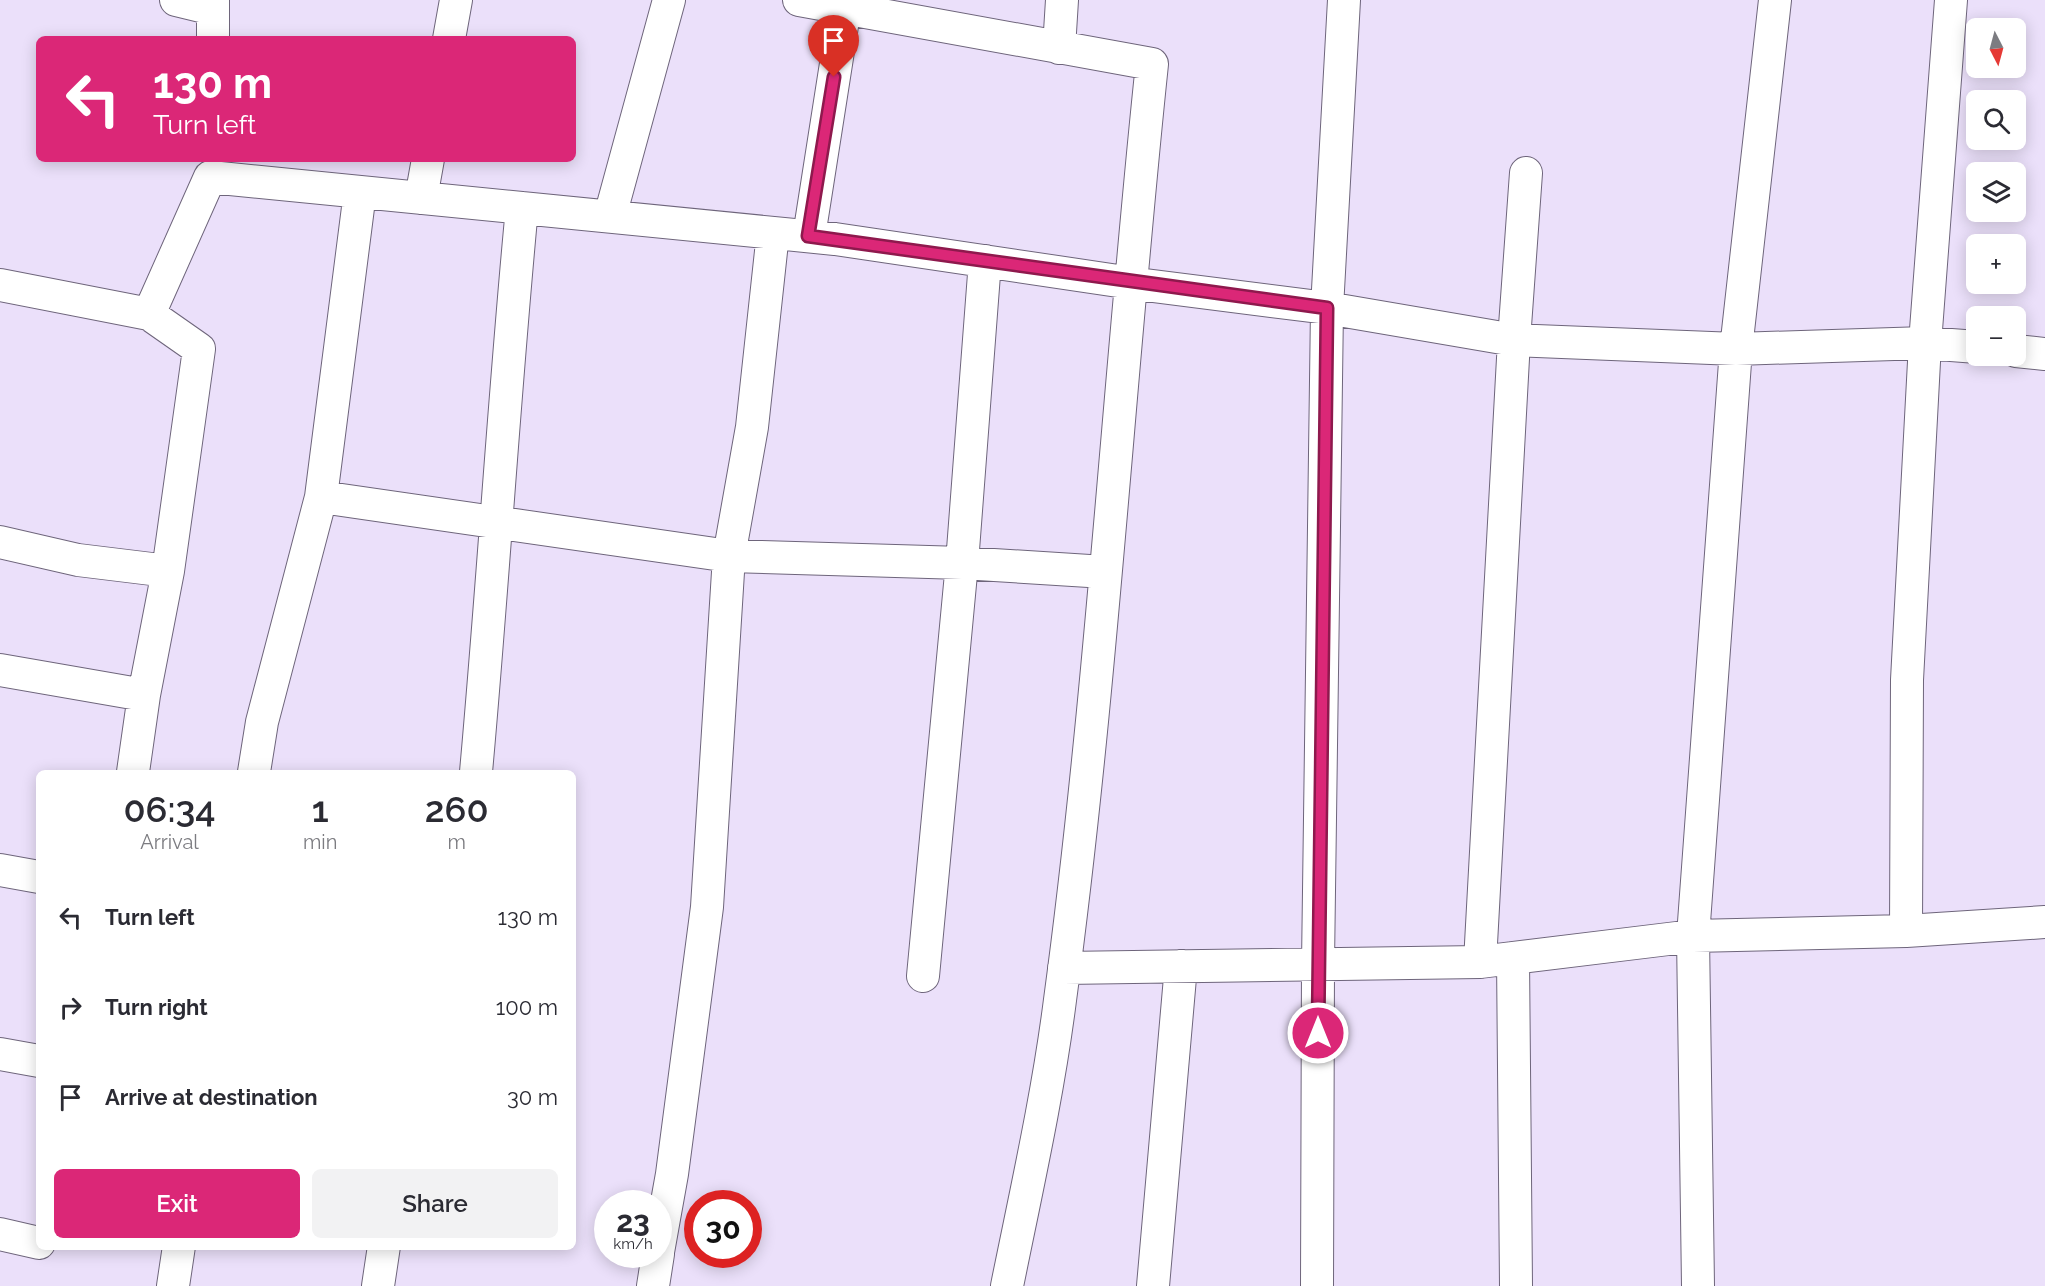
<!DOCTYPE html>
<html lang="en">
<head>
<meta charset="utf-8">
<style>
  body { margin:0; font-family:Raleway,sans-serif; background:#f2f2f3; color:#2b2b33; height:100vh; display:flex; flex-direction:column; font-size:22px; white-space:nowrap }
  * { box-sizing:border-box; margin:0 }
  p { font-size:20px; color:#7c7c81 }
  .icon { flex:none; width:33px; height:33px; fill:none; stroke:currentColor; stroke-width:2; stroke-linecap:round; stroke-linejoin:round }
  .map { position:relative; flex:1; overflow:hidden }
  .panel { position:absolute; left:36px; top:770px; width:540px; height:480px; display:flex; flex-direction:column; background:#fff; border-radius:9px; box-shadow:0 3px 15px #0003 }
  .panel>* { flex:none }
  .guide { position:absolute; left:36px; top:36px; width:540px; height:126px; border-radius:9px; box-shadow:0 3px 15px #0003; background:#db2777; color:#fff; overflow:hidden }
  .needle { width:39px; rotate:174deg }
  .tools { position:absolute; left:1966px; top:18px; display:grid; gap:12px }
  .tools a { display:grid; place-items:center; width:60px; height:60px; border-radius:9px; background:#fff; box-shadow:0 3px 15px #0003; font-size:30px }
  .speed { position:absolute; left:594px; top:1190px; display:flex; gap:12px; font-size:30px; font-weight:700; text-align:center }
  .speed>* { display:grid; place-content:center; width:78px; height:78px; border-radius:50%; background:#fff; box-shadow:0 3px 15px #0003; line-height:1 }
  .speed small { font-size:15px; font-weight:400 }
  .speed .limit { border:9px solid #d22; background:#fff; color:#111 }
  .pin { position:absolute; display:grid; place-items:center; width:51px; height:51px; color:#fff; margin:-62px -26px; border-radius:50% 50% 50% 0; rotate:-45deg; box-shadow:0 0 6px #0007 }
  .pin .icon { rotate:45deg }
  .me { position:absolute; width:66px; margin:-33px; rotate:0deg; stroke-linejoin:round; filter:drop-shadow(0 0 4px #0008) }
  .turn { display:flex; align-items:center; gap:21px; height:126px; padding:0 18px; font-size:27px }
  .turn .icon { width:78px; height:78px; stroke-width:2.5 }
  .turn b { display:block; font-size:42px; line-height:51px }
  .eta { display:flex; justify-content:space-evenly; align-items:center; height:102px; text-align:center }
  .eta b { font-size:36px; font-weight:600; line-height:42px }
  .action { display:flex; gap:12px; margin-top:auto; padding:12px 18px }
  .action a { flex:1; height:69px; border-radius:9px; background:#db2777; color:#fff; font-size:24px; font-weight:600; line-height:69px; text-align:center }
  .action a+a { background:#f2f2f3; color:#2b2b33 }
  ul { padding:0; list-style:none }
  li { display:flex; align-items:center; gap:18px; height:90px; padding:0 18px }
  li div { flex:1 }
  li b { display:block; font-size:22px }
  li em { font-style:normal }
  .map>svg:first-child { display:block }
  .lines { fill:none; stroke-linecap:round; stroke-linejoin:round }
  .street-casing { stroke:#6e657b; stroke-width:34 }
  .street { stroke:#fff; stroke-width:32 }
  .route-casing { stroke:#8e194d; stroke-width:15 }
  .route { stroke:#db2777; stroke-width:10 }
</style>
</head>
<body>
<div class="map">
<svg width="2045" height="1286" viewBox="0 0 2045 1286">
  <rect width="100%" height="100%" fill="#ebe0fa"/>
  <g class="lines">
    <defs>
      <path id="street" d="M176 0 213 9
        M799 0 1152 64C1119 376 1102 689 1060 1000 1048 1095 1026 1192 1007 1286
        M1775 0 1736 349 1693 936 1906 931 2045 922
        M213 39V0
        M449 39 456 0
        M1059 48 1062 0
        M421 198 428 159
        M610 216 669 0
        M809 236 846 0
        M0 285 149 314 210 177 835 239 1145 285 1327 308 1514 340 1736 349 1925 343 1977 347
        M2016 351 2045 354
        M321 497 729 556 962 563 1105 572
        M0 542 78 560 168 571
        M0 670 144 695
        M133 772 144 695 168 571 199 349 149 314
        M254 772 262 722 321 497 360 192
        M476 772C493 585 504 396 522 208
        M0 870 39 877
        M1906 931 1907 680 1925 343 1951 0
        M1513 958 1516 1286
        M1480 962 1693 936 1698 1286
        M1064 968 1480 962 1514 340 1526 173
        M923 976 962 563 985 261
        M0 1054 39 1061
        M0 1234 39 1243
        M658 1252 672 1174 707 907 729 556 752 427 773 233
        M173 1286 179 1246
        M378 1286 384 1246
        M653 1286 658 1254
        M1153 1286 1181 966
        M1317 1286 1318 964 1327 308 1344 0"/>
    </defs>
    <use href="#street" class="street-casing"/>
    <use href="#street" class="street"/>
  </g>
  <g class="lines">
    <defs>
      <path id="route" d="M834 77 808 236 1327 308 1318 1033"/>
    </defs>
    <use href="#route" class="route-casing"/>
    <use href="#route" class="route"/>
  </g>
</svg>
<div class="tools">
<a><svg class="needle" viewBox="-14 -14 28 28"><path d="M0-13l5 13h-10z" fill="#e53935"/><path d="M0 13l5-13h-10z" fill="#7c7c81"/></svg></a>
<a><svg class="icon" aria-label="search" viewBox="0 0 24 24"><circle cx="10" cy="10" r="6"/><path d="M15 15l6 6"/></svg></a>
<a><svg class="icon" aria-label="layers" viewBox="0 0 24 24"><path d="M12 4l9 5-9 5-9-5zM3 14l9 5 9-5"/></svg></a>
<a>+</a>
<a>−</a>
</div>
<div class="speed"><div>23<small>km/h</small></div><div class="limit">30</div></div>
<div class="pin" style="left:834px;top:77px;background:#d93025"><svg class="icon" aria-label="arrive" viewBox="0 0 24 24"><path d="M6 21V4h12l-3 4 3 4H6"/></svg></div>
<svg class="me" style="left:1318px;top:1033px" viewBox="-20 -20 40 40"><circle r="17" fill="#db2777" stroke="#fff" stroke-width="3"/><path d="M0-11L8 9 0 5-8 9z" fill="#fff"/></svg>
<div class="guide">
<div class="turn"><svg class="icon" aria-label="left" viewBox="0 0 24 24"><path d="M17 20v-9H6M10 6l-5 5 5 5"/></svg><div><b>130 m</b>Turn left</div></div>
</div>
<section class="panel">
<div class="eta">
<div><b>06:34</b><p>Arrival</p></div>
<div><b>1</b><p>min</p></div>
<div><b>260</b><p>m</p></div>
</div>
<ul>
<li><svg class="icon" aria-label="left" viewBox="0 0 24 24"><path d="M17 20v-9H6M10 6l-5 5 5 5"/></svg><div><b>Turn left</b></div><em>130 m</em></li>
<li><svg class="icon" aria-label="right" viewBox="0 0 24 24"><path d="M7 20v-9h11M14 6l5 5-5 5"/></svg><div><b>Turn right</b></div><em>100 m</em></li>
<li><svg class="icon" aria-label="arrive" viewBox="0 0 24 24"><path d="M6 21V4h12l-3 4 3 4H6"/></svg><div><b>Arrive at destination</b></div><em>30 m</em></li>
</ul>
<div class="action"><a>Exit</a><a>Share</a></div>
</section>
</div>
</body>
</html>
